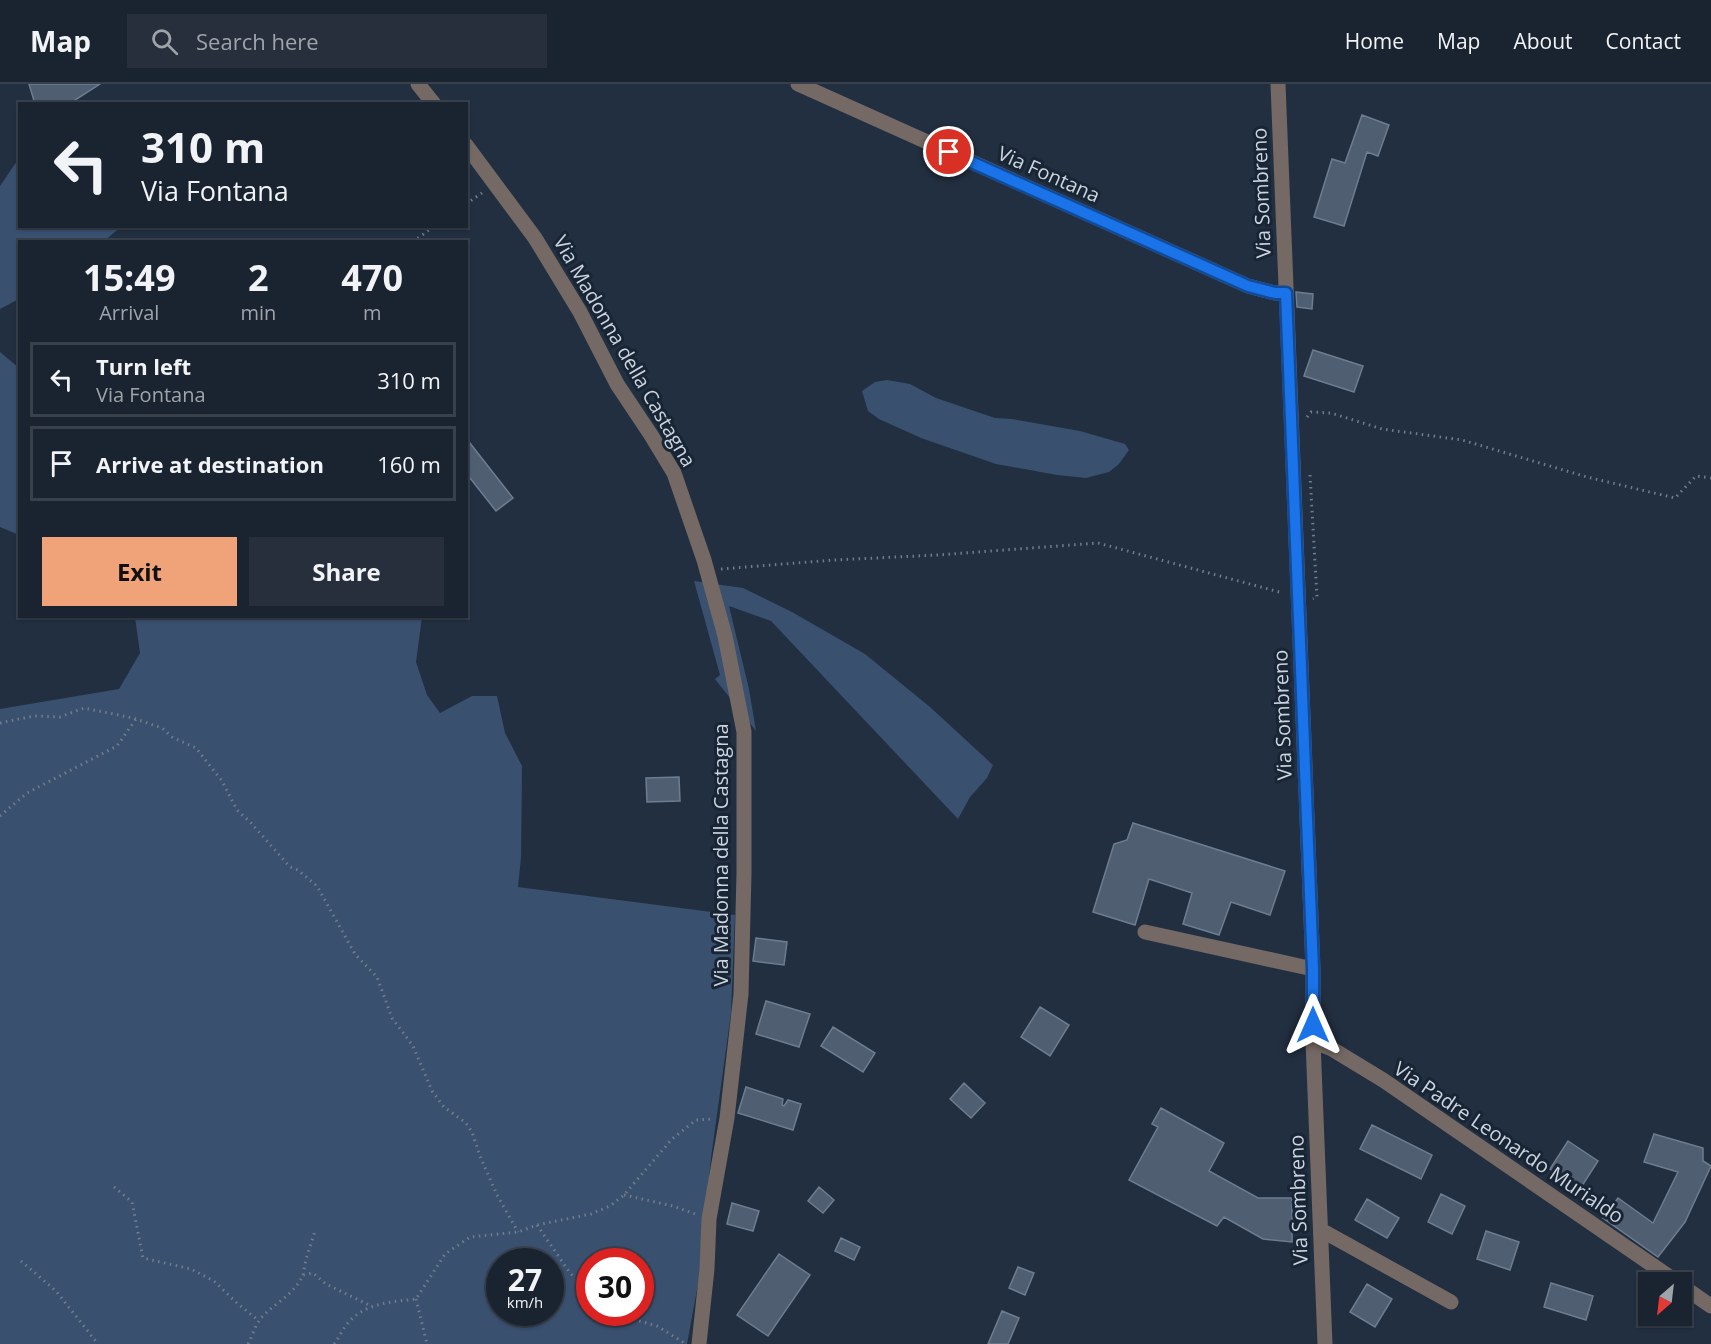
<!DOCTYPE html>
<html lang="en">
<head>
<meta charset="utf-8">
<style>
  body { margin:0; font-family:"Open Sans",sans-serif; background:#272f3c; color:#f1f3f6; height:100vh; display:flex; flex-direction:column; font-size:22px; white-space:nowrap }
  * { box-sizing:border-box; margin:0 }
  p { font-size:20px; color:#9fa4ab }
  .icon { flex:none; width:33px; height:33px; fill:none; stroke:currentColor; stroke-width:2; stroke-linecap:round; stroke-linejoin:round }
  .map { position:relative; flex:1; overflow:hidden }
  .sheet { position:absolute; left:18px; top:156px; width:450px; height:378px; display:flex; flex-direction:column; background:#1a2330; border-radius:0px; box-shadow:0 2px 4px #0004,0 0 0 2px #38404c }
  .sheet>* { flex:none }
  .guide { position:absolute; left:18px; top:18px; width:450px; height:126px; border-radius:0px; box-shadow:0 2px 4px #0004,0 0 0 2px #38404c; background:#1a2330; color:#f1f3f6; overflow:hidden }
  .needle { width:39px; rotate:208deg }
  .tools { position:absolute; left:1638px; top:1188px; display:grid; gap:12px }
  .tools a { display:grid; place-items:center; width:54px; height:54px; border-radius:0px; background:#1a2330; box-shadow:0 2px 4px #0004,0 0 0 2px #38404c; font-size:30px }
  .speed { position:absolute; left:486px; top:1164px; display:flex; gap:12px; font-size:30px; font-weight:700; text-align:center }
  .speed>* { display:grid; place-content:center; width:78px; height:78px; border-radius:50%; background:#1a2330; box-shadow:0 2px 4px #0004,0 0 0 2px #38404c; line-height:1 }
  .speed small { font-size:15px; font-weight:400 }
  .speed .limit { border:9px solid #d22; background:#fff; color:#111 }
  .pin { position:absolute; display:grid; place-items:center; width:51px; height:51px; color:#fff; margin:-26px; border:3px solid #fff; border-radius:50%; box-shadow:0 2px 6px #0007 }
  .me { position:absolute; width:66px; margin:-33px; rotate:0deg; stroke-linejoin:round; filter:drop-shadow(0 0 4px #0008) }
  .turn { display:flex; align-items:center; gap:21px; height:126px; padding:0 24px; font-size:27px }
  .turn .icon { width:78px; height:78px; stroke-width:2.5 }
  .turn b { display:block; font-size:42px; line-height:51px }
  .eta { display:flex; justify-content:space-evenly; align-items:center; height:102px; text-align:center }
  .eta b { font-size:36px; font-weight:700; line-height:42px }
  .primary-button { display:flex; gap:12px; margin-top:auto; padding:12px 24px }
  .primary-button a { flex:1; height:69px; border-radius:0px; background:#f0a279; color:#111; font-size:24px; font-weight:700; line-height:69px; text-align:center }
  .primary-button a+a { background:#272f3c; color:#f1f3f6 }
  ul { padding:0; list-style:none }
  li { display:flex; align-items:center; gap:18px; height:75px; margin:0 12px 9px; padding:0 12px; border:3px solid #38404c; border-radius:0px }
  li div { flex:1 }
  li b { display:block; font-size:22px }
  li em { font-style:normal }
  header { display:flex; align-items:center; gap:36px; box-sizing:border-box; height:84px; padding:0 30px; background:#1a2330; border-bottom:2px solid #38404c }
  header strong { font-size:28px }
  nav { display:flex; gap:33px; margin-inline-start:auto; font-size:21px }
  .search { width:420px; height:54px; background:#272f3c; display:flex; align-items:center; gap:15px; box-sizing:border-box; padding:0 21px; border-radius:0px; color:#9fa4ab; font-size:22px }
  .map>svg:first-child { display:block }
  .green { fill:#39506f; fill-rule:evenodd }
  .building { fill:#4f5e71; stroke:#6d7d91; stroke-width:1.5 }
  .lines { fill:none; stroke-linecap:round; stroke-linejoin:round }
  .path { stroke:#727d8b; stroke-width:3; stroke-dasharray:1.5 4.5; stroke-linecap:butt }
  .minor { stroke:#746964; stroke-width:15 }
  .route-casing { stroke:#114b97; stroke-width:15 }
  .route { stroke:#1a73e8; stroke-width:10 }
  .labels { text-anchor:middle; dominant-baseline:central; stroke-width:6; stroke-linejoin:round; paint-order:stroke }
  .street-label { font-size:20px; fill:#ccd4df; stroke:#182535 }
</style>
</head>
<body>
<header>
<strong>Map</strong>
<div class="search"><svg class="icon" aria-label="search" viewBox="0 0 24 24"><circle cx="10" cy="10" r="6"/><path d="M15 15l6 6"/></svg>Search here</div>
<nav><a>Home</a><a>Map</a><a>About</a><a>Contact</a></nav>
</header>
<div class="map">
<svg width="1711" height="1260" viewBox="0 0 1711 1260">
  <rect width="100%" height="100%" fill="#222f40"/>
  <path class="green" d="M17 77 20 78V142L121 143 104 157 20 158 19 215 0 225V102Z
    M0 268 19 284V451L0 443Z
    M887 296 910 300 936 314 995 334 1012 335 1080 347 1125 360 1129 366 1119 380 1109 388 1086 394 1057 391 996 380 921 354 879 335 868 327 862 307 875 298Z
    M694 497 743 504 792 528 865 570 930 623 993 681 987 694 970 713 958 735 771 537 729 522 749 605 756 647 715 595 720 591Z
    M135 533H422L416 578 427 611 440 629 472 612H497L505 649 522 682 521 773 518 803 735 831 731 929 711 1074 699 1195 687 1260H0V625L119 605 140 569ZM500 1178H550V1228H500ZM590 1178H640V1228H590Z"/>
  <path class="building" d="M29 0H100L69 20H35Z
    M1362 31 1389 41 1378 72 1367 68 1344 142 1314 133 1332 75 1345 79Z
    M1296 208 1313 210 1312 225 1297 223Z
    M1313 266 1363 282 1354 308 1304 292Z
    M466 354 513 414 496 427 466 389Z
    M679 693 680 717 647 718 646 694Z
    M1133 739 1285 787 1270 831 1231 818 1219 851 1183 840 1192 809 1149 795 1135 841 1093 828 1114 760 1127 756Z
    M756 854 787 858 784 881 753 877Z
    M766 917 810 930 799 963 756 950Z
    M1040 923 1069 941 1050 972 1021 953Z
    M833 943 875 969 863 988 821 962Z
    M964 999 985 1019 971 1034 950 1015Z
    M746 1003 783 1015 782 1021 784 1022 788 1016 801 1020 793 1046 738 1029Z
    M1161 1024 1224 1059 1209 1087 1258 1114H1292V1158L1263 1155 1224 1133 1217 1142 1129 1096 1158 1043 1152 1040Z
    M1372 1041 1432 1071 1421 1095 1360 1065Z
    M1654 1050 1703 1064V1077L1711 1082 1685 1138 1658 1173 1603 1134 1618 1114 1653 1139 1678 1088 1644 1078Z
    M1568 1057 1598 1077 1580 1105 1550 1085Z
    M819 1103 834 1116 823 1129 808 1117Z
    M1441 1110 1465 1122 1452 1150 1428 1138Z
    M1367 1115 1399 1134 1387 1154 1355 1136Z
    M732 1119 759 1127 753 1147 727 1140Z
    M1486 1147 1519 1158 1510 1186 1477 1175Z
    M841 1154 860 1163 854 1176 835 1167Z
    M779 1170 810 1191 768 1252 737 1231Z
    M1018 1183 1034 1189 1025 1211 1009 1204Z
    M1551 1199 1593 1212 1586 1236 1544 1223Z
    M1367 1200 1392 1215 1375 1243 1350 1228Z
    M1002 1227 1019 1234 1008 1260H988Z"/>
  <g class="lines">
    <path class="path" d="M466 120 482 109
      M413 158 434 142
      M1307 333 1311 328 1331 329 1382 345 1462 356 1587 393 1675 414 1696 392 1711 394
      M1310 391 1317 513 1313 515
      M721 485 834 476 938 471 1098 459 1283 509
      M0 639 34 632 60 633 84 624 133 634 162 644 172 653 196 664 222 697 237 726 251 739 290 783 298 786 317 802 355 870 377 893 392 934 413 962 432 1007 444 1023 466 1039 472 1048 480 1072 497 1111 518 1148
      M0 732 27 709 117 662 136 635
      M114 1103 132 1118 143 1174 191 1185 214 1197 238 1220 259 1237
      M624 1111 673 1122 695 1130
      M537 1141 570 1189 590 1209
      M21 1177 56 1207 98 1260
      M303 1191 306 1175 315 1147
      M416 1215 427 1260
      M617 1228 629 1234 657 1242 686 1260
      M248 1260C252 1253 254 1244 259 1237 270 1221 293 1213 303 1191L313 1189 326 1200 371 1222
      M334 1260C339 1254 342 1246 347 1240 364 1219 391 1218 416 1215L445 1170 470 1153 518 1148 537 1141 591 1130 610 1122 624 1111 672 1055 696 1036 712 1035"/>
    <path class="minor" d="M418 0 434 20
      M798 0 1248 202 1275 209H1286
      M1278 0 1313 885V957L1325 1260
      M466 61 535 154 580 228 617 300 651 351 674 389 704 476 725 552 744 648V789L741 910 727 1034 709 1135 707 1185 699 1260
      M1145 848 1313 885
      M1313 957 1332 965 1383 996 1677 1198
      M1321 1146 1451 1218
      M1682 1202 1711 1222"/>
  </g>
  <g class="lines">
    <defs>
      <path id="route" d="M949 68 1248 202 1275 209H1286L1313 885V941"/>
    </defs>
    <use href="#route" class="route-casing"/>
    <use href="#route" class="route"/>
  </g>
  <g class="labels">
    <g class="street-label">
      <text transform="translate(1049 90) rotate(24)">Via Fontana</text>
      <text transform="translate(1261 109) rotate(-92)">Via Sombreno</text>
      <text transform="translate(625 267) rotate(60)">Via Madonna della Castagna</text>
      <text transform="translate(1282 631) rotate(-92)">Via Sombreno</text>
      <text transform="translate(720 771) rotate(-90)">Via Madonna della Castagna</text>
      <text transform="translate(1509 1058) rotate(34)">Via Padre Leonardo Murialdo</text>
      <text transform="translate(1298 1116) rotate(-92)">Via Sombreno</text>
    </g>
  </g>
</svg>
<div class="tools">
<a><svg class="needle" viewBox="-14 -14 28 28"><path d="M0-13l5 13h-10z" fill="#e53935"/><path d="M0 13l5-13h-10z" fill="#9fa4ab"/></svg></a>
</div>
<div class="speed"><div>27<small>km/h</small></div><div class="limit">30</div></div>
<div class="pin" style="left:949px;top:68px;background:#d93025"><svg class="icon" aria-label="arrive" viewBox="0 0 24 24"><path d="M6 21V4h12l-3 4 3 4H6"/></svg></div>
<svg class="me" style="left:1313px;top:941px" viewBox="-20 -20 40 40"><path d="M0-17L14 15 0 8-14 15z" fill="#1a73e8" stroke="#fff" stroke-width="4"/></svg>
<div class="guide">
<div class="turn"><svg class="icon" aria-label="left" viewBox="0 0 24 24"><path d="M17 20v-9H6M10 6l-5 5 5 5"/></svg><div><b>310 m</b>Via Fontana</div></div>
</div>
<section class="sheet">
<div class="eta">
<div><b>15:49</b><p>Arrival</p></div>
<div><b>2</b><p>min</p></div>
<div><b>470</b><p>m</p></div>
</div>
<ul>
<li><svg class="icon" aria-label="left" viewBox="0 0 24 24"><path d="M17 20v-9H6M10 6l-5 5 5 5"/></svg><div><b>Turn left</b><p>Via Fontana</p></div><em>310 m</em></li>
<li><svg class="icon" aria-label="arrive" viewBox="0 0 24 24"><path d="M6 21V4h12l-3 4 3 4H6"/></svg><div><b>Arrive at destination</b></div><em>160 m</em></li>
</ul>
<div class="primary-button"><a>Exit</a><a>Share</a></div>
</section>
</div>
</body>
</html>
